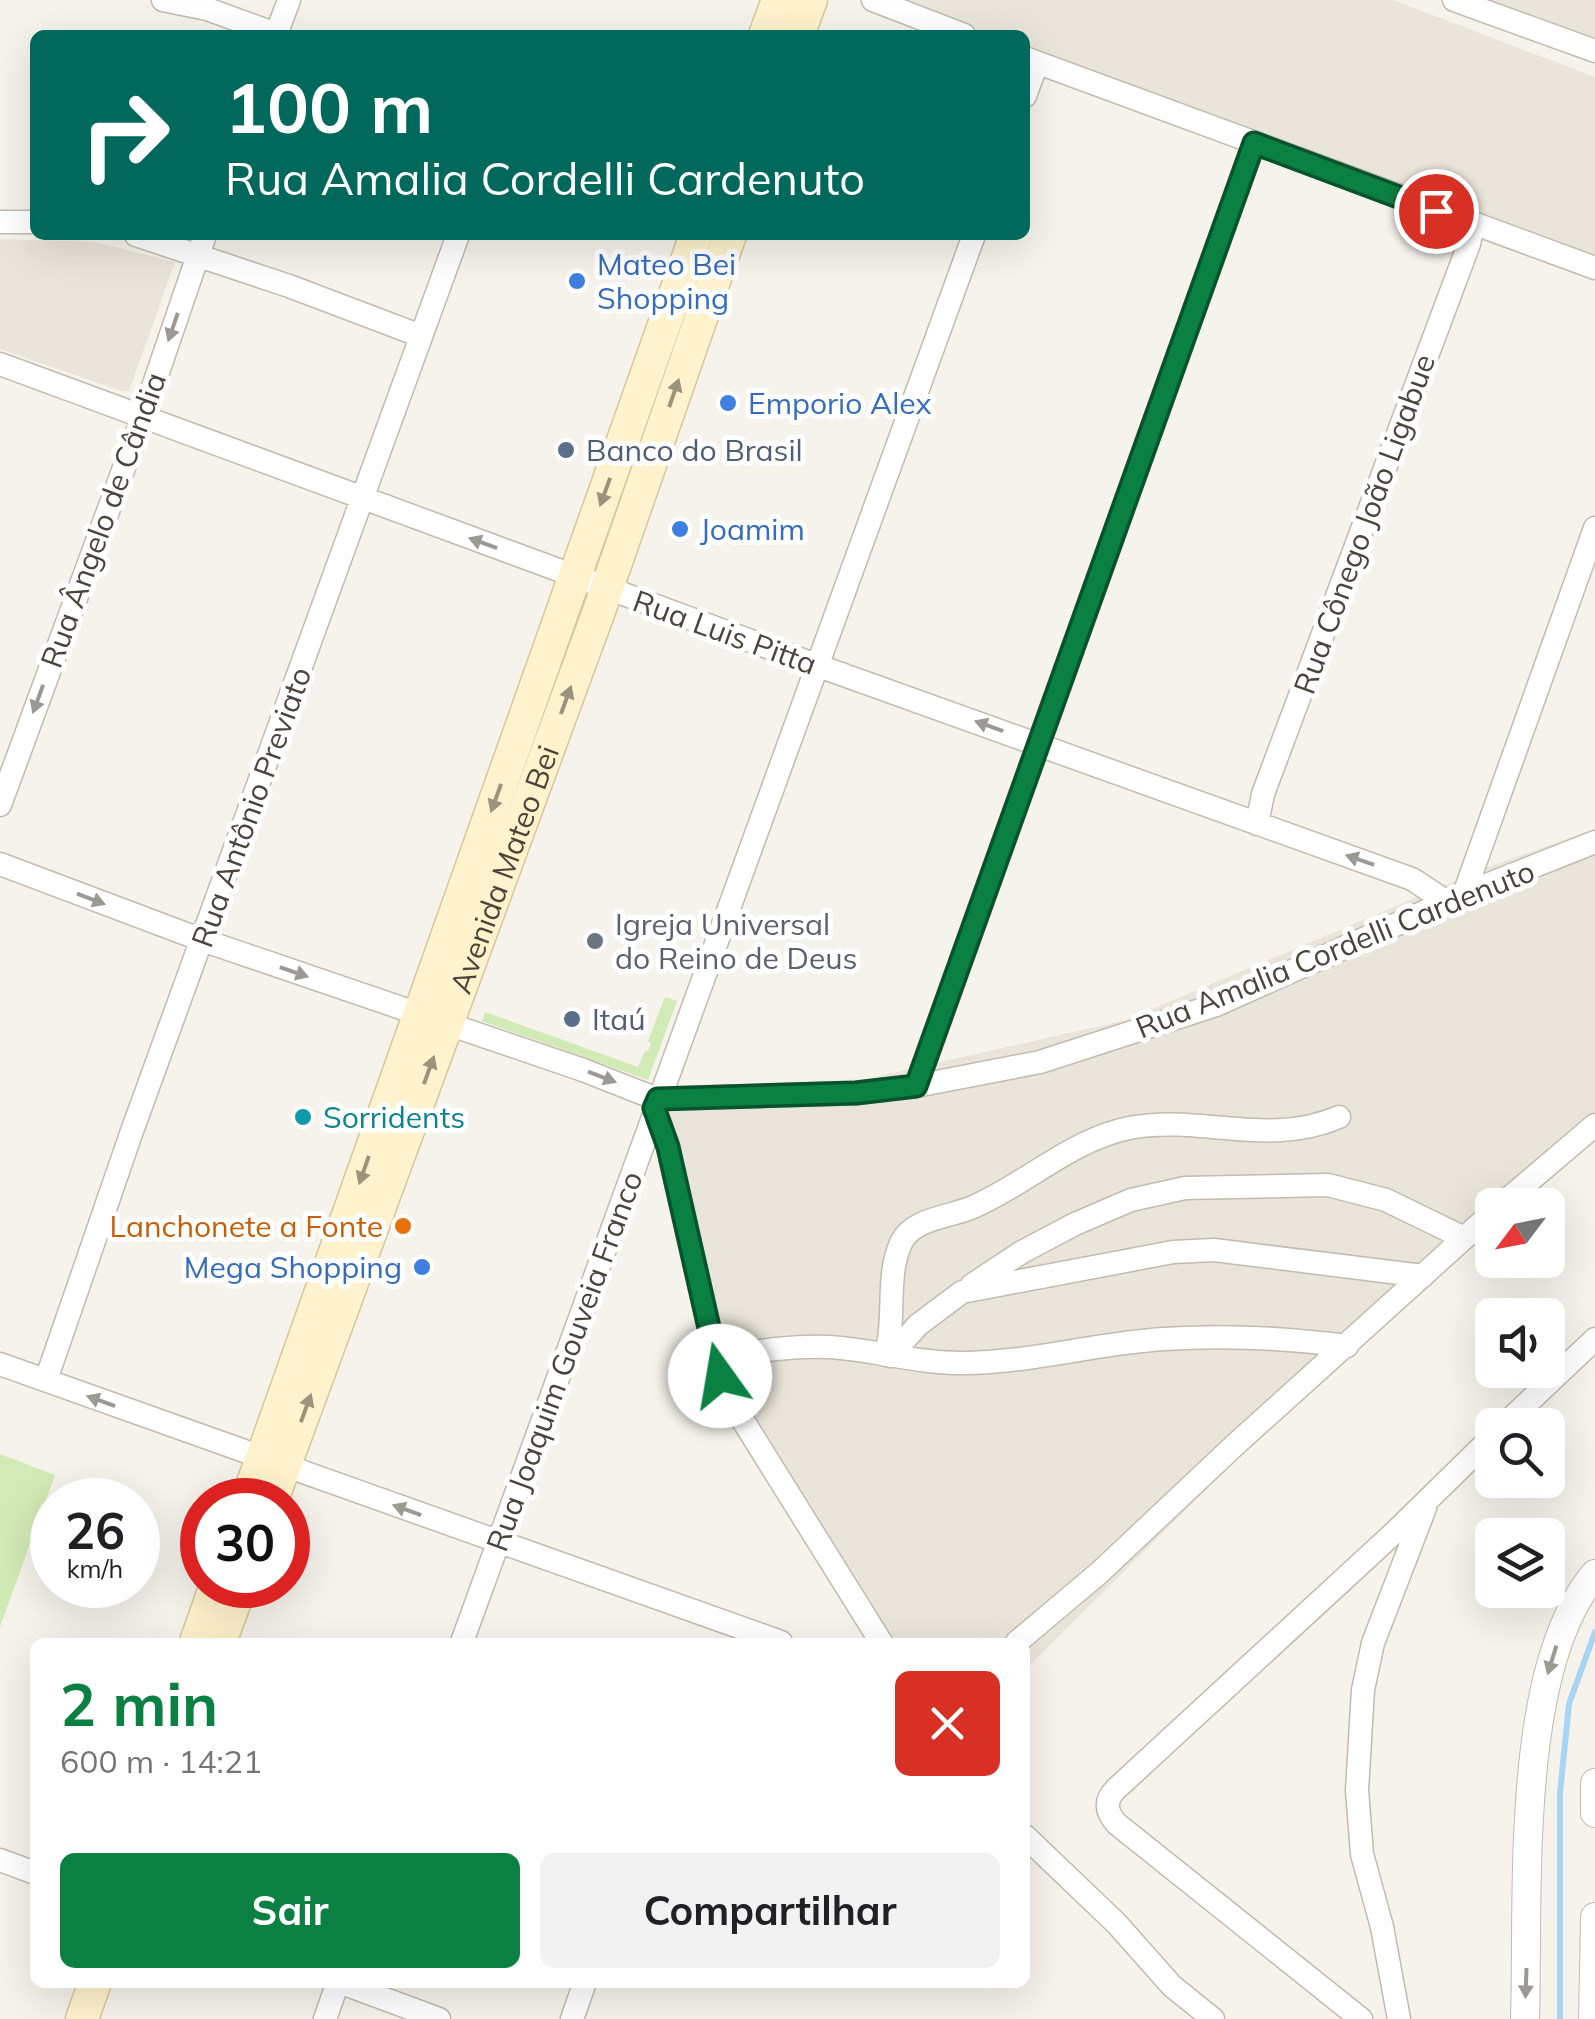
<!DOCTYPE html>
<html lang="pt">
<head>
<meta charset="utf-8">
<style>
  body { margin:0; font-family:Mulish,sans-serif; background:#f2f2f2; color:#202124; height:100vh; display:flex; flex-direction:column; font-size:38px; white-space:nowrap }
  * { box-sizing:border-box; margin:0 }
  p { font-size:32px; color:#757577 }
  .icon { flex:none; width:55px; height:55px; fill:none; stroke:currentColor; stroke-width:2; stroke-linecap:round; stroke-linejoin:round }
  .map { position:relative; flex:1; overflow:hidden }
  .details { position:absolute; left:30px; top:1638px; width:1000px; height:350px; display:flex; flex-direction:column; background:#fff; border-radius:15px; box-shadow:0 10px 40px #0002 }
  .details>* { flex:none }
  .guide { position:absolute; left:30px; top:30px; width:1000px; height:210px; border-radius:15px; box-shadow:0 10px 40px #0002; background:#00695c; color:#fff; overflow:hidden }
  .needle { width:65px; rotate:238deg }
  .tools { position:absolute; left:1475px; top:1188px; display:grid; gap:20px }
  .tools a { display:grid; place-items:center; width:90px; height:90px; border-radius:15px; background:#fff; box-shadow:0 10px 40px #0002; font-size:50px }
  .speed { position:absolute; left:30px; top:1478px; display:flex; gap:20px; font-size:50px; font-weight:700; text-align:center }
  .speed>* { display:grid; place-content:center; width:130px; height:130px; border-radius:50%; background:#fff; box-shadow:0 10px 40px #0002; line-height:1 }
  .speed small { font-size:25px; font-weight:400 }
  .speed .limit { border:15px solid #d22; background:#fff; color:#111 }
  .pin { position:absolute; display:grid; place-items:center; width:85px; height:85px; color:#fff; margin:-42px; border:5px solid #fff; border-radius:50%; box-shadow:0 2px 10px #0007 }
  .me { position:absolute; width:110px; margin:-55px; rotate:347deg; stroke-linejoin:round; filter:drop-shadow(0 0 8px #0008) }
  .turn { display:flex; align-items:center; gap:35px; height:210px; padding:0 30px; font-size:45px }
  .turn .icon { width:130px; height:130px; stroke-width:2.5 }
  .turn b { display:block; font-size:70px; line-height:85px }
  .round { display:grid; place-items:center; flex:none; width:105px; height:105px; border-radius:15px; background:#f2f2f2 }
  .summary { display:flex; align-items:center; justify-content:space-between; height:170px; padding:0 30px }
  h1 { font-size:60px; font-weight:700; line-height:75px; color:#0b8043 }
  .primary-button { display:flex; gap:20px; margin-top:auto; padding:20px 30px }
  .primary-button a { flex:1; height:115px; border-radius:15px; background:#0b8043; color:#fff; font-size:40px; font-weight:700; line-height:115px; text-align:center }
  .primary-button a+a { background:#f2f2f2; color:#202124 }
  .map>svg:first-child { display:block }
  .residential { fill:#eae5da }
  .green { fill:#d2eab5 }
  .lines { fill:none; stroke-linecap:round; stroke-linejoin:round }
  .stream { stroke:#a9d4f2; stroke-width:6 }
  .minor-casing { stroke:#c2bbae; stroke-width:25 }
  .tertiary-casing { stroke:#c2bbae; stroke-width:30 }
  .secondary-casing { stroke:#d6c79b; stroke-width:35 }
  .minor { stroke:#fff; stroke-width:22 }
  .tertiary { stroke:#fff; stroke-width:28 }
  .secondary { stroke:#fff3cd; stroke-width:32 }
  .oneway { fill:#9c9892 }
  .oneway2 { fill:#9c937c }
  .route-casing { stroke:#07532c; stroke-width:25 }
  .route { stroke:#0b8043; stroke-width:18 }
  .shop-dot { fill:#3f7fe0; stroke:#fff; stroke-width:4 }
  .service-dot { fill:#5c6f8a; stroke:#fff; stroke-width:4 }
  .worship-dot { fill:#6b7280; stroke:#fff; stroke-width:4 }
  .culture-dot { fill:#0f9aa8; stroke:#fff; stroke-width:4 }
  .food-dot { fill:#e8710a; stroke:#fff; stroke-width:4 }
  .labels { text-anchor:middle; dominant-baseline:central; stroke-width:10; stroke-linejoin:round; paint-order:stroke }
  .shop-label { font-size:30px; fill:#366cbe; stroke:#fff; text-anchor:start }
  .service-label { font-size:30px; fill:#4e5e75; stroke:#fff; text-anchor:start }
  .street-label { font-size:30px; fill:#4b4439; stroke:#fff }
  .worship-label { font-size:30px; fill:#5b616d; stroke:#fff; text-anchor:start }
  .culture-label { font-size:30px; fill:#0d838f; stroke:#fff; text-anchor:start }
  .food-label { font-size:30px; fill:#c56008; stroke:#fff; text-anchor:end }
</style>
</head>
<body>
<div class="map">
<svg width="1595" height="2019" viewBox="0 0 1595 2019">
  <rect width="100%" height="100%" fill="#f6f3ec"/>
  <path class="residential" d="M895 0H1393L1595 77V259L1025 48V35H989Z
    M1489 0H1595V40Z
    M0 239 95 242 175 262 129 391H121L0 349Z
    M1595 829V1128L1303 1393 1025 1670V1642H869L708 1371 646 1088 866 1079 1126 1020 1488 867Z"/>
  <path class="green" d="M665 997 677 1001 648 1080 482 1021 485 1012 638 1067 645 1051H648L651 1043 648 1041Z
    M0 1454 55 1475 0 1627Z"/>
  <g class="lines">
    <path class="stream" d="M1560 2019V1793L1569 1704 1595 1632"/>
    <defs>
      <path id="minor" d="M163 0 207 9 279 35
        M873 0 964 35
        M1454 0 1595 51
        M276 35 289 0
        M1025 58 1595 268
        M1025 96 1037 63
        M0 222H35
        M136 235 289 286 421 336
        M0 364 816 665 1412 879 1447 902
        M0 805 143 416 205 235
        M1257 824 1263 794 1469 244 1473 224
        M0 864 202 940 583 1070 657 1099 857 1093 916 1086 1040 1062 1216 1005 1464 894 1595 842
        M1464 894 1595 528
        M916 1086 1254 143
        M654 1108 668 1147 720 1376 737 1411 881 1642
        M1501 1205 1595 1125
        M972 1285 1022 1252 1075 1224 1131 1200 1185 1188 1328 1185 1386 1200 1464 1238
        M885 1355C897 1319 885 1278 901 1243 912 1218 951 1217 973 1207 1026 1184 1071 1140 1129 1128 1200 1114 1267 1148 1339 1117
        M890 1356 918 1325 962 1292 1173 1252 1214 1250 1423 1276
        M716 1358C753 1352 792 1345 830 1347 876 1350 920 1364 966 1363 1033 1362 1098 1343 1164 1339 1225 1335 1286 1338 1347 1346
        M0 1364 781 1642
        M46 1380 132 1131 458 235
        M1504 1425 1595 1339
        M462 1642 974 235
        M1017 1642 1099 1573 1236 1444 1492 1213
        M1025 1836 1117 1924 1172 1986 1213 2019
        M0 1860 35 1873
        M339 1982 439 2019
        M325 2019 338 1982
        M572 2019 585 1982
        M1361 2019 1117 1824C1106 1812 1104 1801 1116 1789L1395 1532 1492 1437
        M1399 2019 1382 1927 1362 1854 1357 1790 1363 1690 1373 1643 1425 1508"/>
      <path id="tertiary" d="M1595 1783V1813
        M1525 2019C1529 1896 1514 1669 1595 1574
        M1593 2019 1595 1917"/>
      <g id="secondary">
        <path d="M765 35 778 0"/>
        <path d="M798 35 811 0"/>
        <path d="M247 1500 696 235"/>
        <path id="s1" d="M272 1500 599 611 730 235"/>
        <path d="M196 1642 216 1585"/>
        <path d="M220 1642 241 1585"/>
        <path d="M82 2019 95 1982"/>
      </g>
    </defs>
    <use href="#minor" class="minor-casing"/>
    <use href="#tertiary" class="tertiary-casing"/>
    <use href="#secondary" class="secondary-casing"/>
    <use href="#minor" class="minor"/>
    <use href="#tertiary" class="tertiary"/>
    <use href="#secondary" class="secondary"/>
  </g>
  <defs><path id="oneway-solid" d="M-6-.8H1V-3.2L6.5 0L1 3.2V.8H-6Z" transform="scale(2.5)"/></defs>
  <g class="oneway">
    <use href="#oneway-solid" transform="translate(173 327) rotate(109)"/>
    <use href="#oneway-solid" transform="translate(483 543) rotate(-160)"/>
    <use href="#oneway-solid" transform="translate(38 699) rotate(110)"/>
    <use href="#oneway-solid" transform="translate(989 726) rotate(-160)"/>
    <use href="#oneway-solid" transform="translate(1360 860) rotate(-161)"/>
    <use href="#oneway-solid" transform="translate(91 899) rotate(21)"/>
    <use href="#oneway-solid" transform="translate(294 972) rotate(19)"/>
    <use href="#oneway-solid" transform="translate(602 1077) rotate(21)"/>
    <use href="#oneway-solid" transform="translate(101 1401) rotate(-160)"/>
    <use href="#oneway-solid" transform="translate(407 1510) rotate(-160)"/>
    <use href="#oneway-solid" transform="translate(1552 1660) rotate(107)"/>
    <use href="#oneway-solid" transform="translate(1526 1983) rotate(92)"/>
  </g>
  <g class="oneway2">
    <use href="#oneway-solid" transform="translate(674 393) rotate(-71)"/>
    <use href="#oneway-solid" transform="translate(605 492) rotate(110)"/>
    <use href="#oneway-solid" transform="translate(566 700) rotate(-70)"/>
    <use href="#oneway-solid" transform="translate(496 798) rotate(110)"/>
    <use href="#oneway-solid" transform="translate(429 1070) rotate(-70)"/>
    <use href="#oneway-solid" transform="translate(364 1170) rotate(109)"/>
    <use href="#oneway-solid" transform="translate(306 1408) rotate(-70)"/>
  </g>
  <g class="lines">
    <defs>
      <path id="route" d="M720 1376 668 1147 654 1108 658 1099 856 1093 916 1086 1254 143 1436 211"/>
    </defs>
    <use href="#route" class="route-casing"/>
    <use href="#route" class="route"/>
  </g>
  <g class="shop-dot">
    <circle cx="577" cy="281" r="10"/>
    <circle cx="728" cy="403" r="10"/>
    <circle cx="680" cy="529" r="10"/>
    <circle cx="422" cy="1267" r="10"/>
  </g>
  <g class="service-dot">
    <circle cx="566" cy="450" r="10"/>
    <circle cx="572" cy="1019" r="10"/>
  </g>
  <circle class="worship-dot" cx="595" cy="941" r="10"/>
  <circle class="culture-dot" cx="303" cy="1117" r="10"/>
  <circle class="food-dot" cx="403" cy="1226" r="10"/>
  <g class="labels">
    <g class="shop-label">
      <text x="597" y="264">Mateo Bei<tspan x="597" dy="34">Shopping</tspan></text>
      <text x="748" y="403">Emporio Alex</text>
      <text x="700" y="529">Joamim</text>
      <text x="402" y="1267" text-anchor="end">Mega Shopping</text>
    </g>
    <g class="service-label">
      <text x="586" y="450">Banco do Brasil</text>
      <text x="592" y="1019">Itaú</text>
    </g>
    <g class="street-label">
      <text transform="translate(103 520) rotate(-70)">Rua Ângelo de Cândia</text>
      <text transform="translate(1364 524) rotate(-70)">Rua Cônego João Ligabue</text>
      <text transform="translate(725 632) rotate(20)">Rua Luis Pitta</text>
      <text transform="translate(251 807) rotate(-70)">Rua Antônio Previato</text>
      <text stroke="none"><textPath href="#s1" startOffset="672">Avenida Mateo Bei</textPath></text>
      <text transform="translate(1335 949) rotate(-22)">Rua Amalia Cordelli Cardenuto</text>
      <text transform="translate(564 1361) rotate(-70)">Rua Joaquim Gouveia Franco</text>
    </g>
    <g class="worship-label">
      <text x="615" y="924">Igreja Universal<tspan x="615" dy="34">do Reino de Deus</tspan></text>
    </g>
    <g class="culture-label">
      <text x="323" y="1117">Sorridents</text>
    </g>
    <g class="food-label">
      <text x="383" y="1226">Lanchonete a Fonte</text>
    </g>
  </g>
</svg>
<div class="tools">
<a><svg class="needle" viewBox="-14 -14 28 28"><path d="M0-13l5 13h-10z" fill="#e53935"/><path d="M0 13l5-13h-10z" fill="#757577"/></svg></a>
<a><svg class="icon" aria-label="sound" viewBox="0 0 24 24"><path d="M4 9h4l5-4v14l-5-4H4zM17 9q2 3 0 6"/></svg></a>
<a><svg class="icon" aria-label="search" viewBox="0 0 24 24"><circle cx="10" cy="10" r="6"/><path d="M15 15l6 6"/></svg></a>
<a><svg class="icon" aria-label="layers" viewBox="0 0 24 24"><path d="M12 4l9 5-9 5-9-5zM3 14l9 5 9-5"/></svg></a>
</div>
<div class="speed"><div>26<small>km/h</small></div><div class="limit">30</div></div>
<div class="pin" style="left:1436px;top:211px;background:#d93025"><svg class="icon" aria-label="arrive" viewBox="0 0 24 24"><path d="M6 21V4h12l-3 4 3 4H6"/></svg></div>
<svg class="me" style="left:720px;top:1376px" viewBox="-20 -20 40 40"><circle r="19" fill="#fff"/><path d="M0-13L10 11 0 6-10 11z" fill="#0b8043"/></svg>
<div class="guide">
<div class="turn"><svg class="icon" aria-label="right" viewBox="0 0 24 24"><path d="M7 20v-9h11M14 6l5 5-5 5"/></svg><div><b>100 m</b>Rua Amalia Cordelli Cardenuto</div></div>
</div>
<section class="details">
<div class="summary"><div><h1>2 min</h1><p>600 m · 14:21</p></div><a class="round" style="background:#d93025;color:#fff"><svg class="icon" aria-label="close" viewBox="0 0 24 24"><path d="M6 6l12 12M18 6L6 18"/></svg></a></div>
<div class="primary-button"><a>Sair</a><a>Compartilhar</a></div>
</section>
</div>
</body>
</html>
